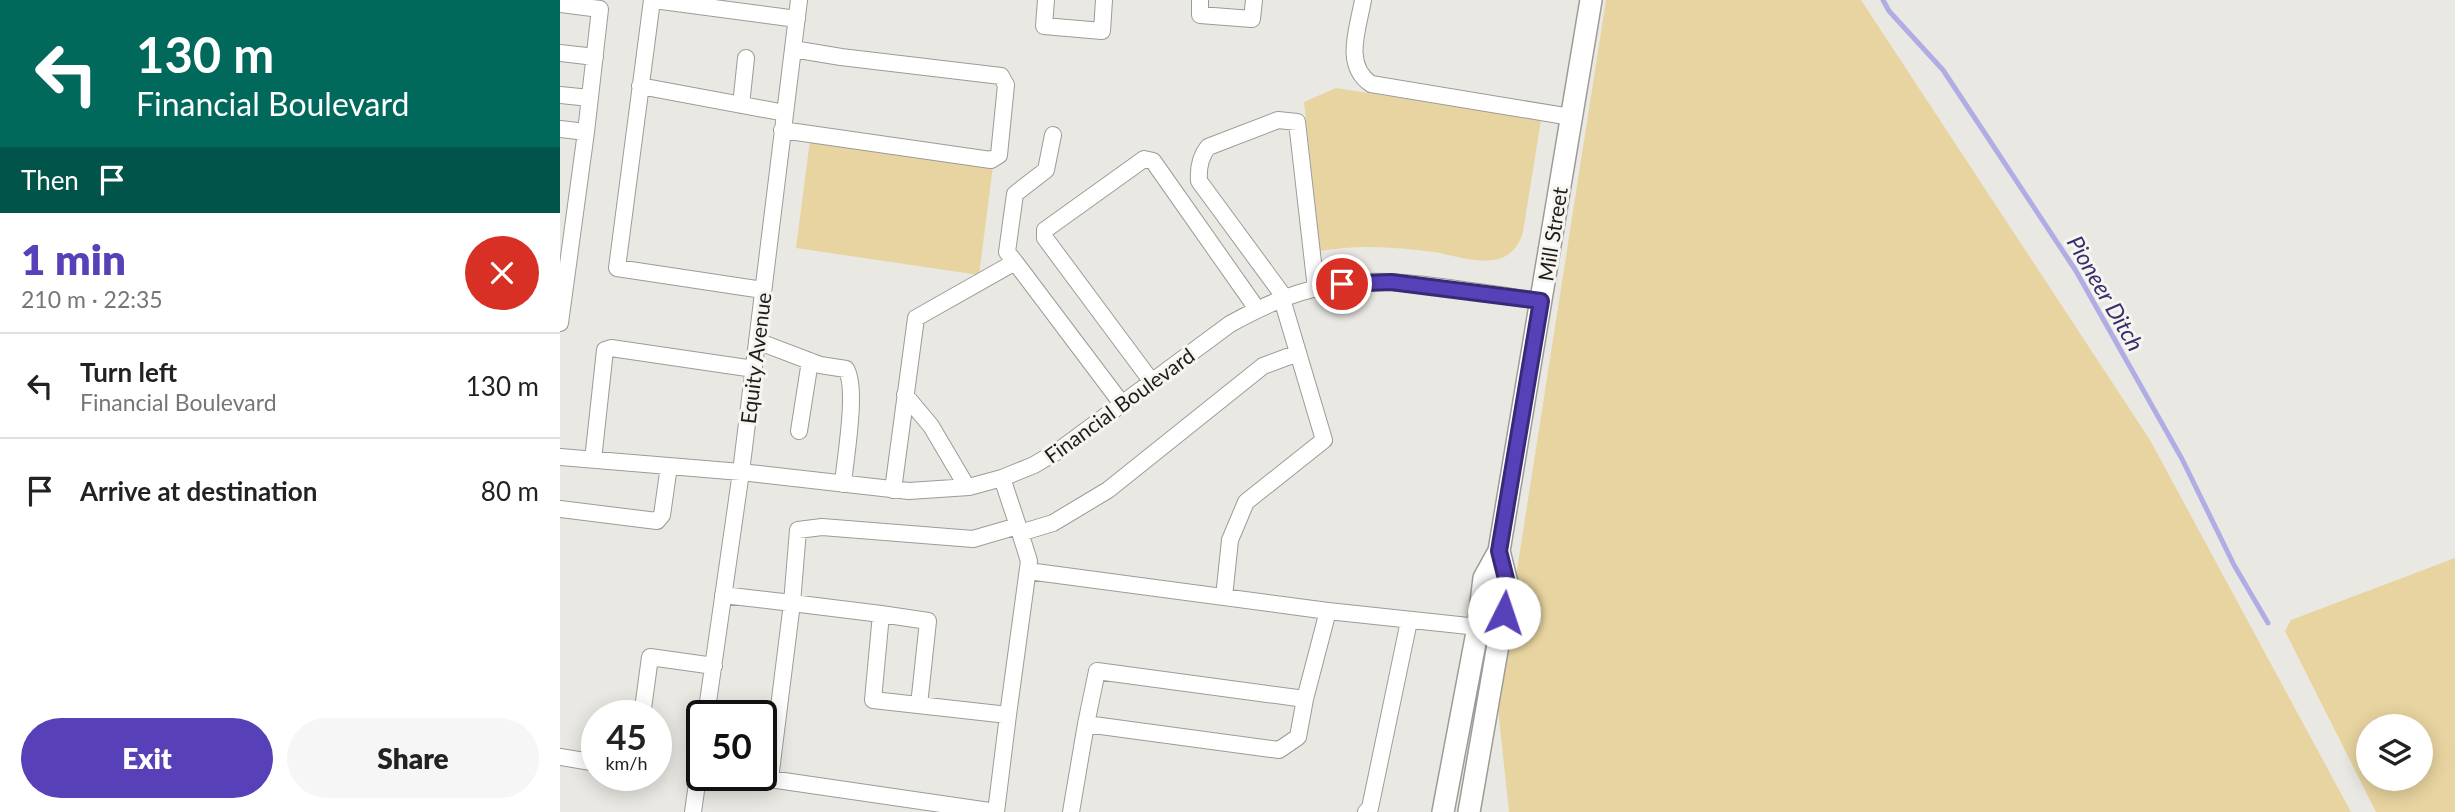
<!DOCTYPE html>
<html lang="en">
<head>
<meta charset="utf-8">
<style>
  body { margin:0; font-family:Lato,sans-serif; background:#f6f6f6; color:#222; height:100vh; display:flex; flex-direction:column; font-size:26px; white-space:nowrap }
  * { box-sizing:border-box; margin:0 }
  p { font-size:23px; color:#767676 }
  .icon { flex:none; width:38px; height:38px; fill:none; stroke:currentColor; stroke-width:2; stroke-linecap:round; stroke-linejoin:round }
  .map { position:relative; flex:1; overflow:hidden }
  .details { display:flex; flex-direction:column; background:#fff; width:560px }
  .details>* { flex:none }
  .guide { background:#00695c; color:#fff; overflow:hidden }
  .fabs { position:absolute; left:1796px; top:714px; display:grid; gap:14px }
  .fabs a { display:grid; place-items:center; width:77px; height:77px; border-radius:50%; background:#fff; box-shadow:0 4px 18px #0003; font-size:35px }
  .speed { position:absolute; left:21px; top:700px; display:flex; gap:14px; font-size:35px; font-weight:700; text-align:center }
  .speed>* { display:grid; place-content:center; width:91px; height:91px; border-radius:50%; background:#fff; box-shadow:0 4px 18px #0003; line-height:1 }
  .speed small { font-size:18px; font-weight:400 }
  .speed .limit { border:4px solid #111; border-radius:10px; background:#fff; color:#111 }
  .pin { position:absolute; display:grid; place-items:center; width:60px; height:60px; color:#fff; margin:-30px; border:4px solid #fff; border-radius:50%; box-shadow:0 2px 7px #0007 }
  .me { position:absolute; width:77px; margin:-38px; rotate:4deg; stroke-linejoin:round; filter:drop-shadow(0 0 5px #0008) }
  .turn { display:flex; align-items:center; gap:24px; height:147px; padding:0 21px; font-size:32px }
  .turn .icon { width:91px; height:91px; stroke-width:2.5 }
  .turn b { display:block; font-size:49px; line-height:60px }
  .then { display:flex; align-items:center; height:66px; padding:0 21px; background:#0003; gap:14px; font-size:26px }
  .round { display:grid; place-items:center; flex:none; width:74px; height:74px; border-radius:37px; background:#f6f6f6 }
  .overview { display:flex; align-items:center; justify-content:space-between; height:119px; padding:0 21px }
  h1 { font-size:42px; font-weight:800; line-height:52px; color:#5840b8 }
  .primary-button { display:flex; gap:14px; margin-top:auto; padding:14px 21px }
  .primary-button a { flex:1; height:80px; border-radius:42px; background:#5840b8; color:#fff; font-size:28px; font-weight:800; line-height:80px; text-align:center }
  .primary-button a+a { background:#f6f6f6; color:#222 }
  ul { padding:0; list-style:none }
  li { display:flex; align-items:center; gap:21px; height:105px; padding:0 21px; border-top:2px solid #e0e0e0 }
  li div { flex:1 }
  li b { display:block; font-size:26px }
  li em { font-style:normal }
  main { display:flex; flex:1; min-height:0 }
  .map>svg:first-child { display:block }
  .green { fill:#e8d4a0; fill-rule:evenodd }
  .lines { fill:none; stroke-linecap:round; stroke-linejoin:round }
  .stream { stroke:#b0ade5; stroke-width:5 }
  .minor-casing { stroke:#9d9b96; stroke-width:18 }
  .major-casing { stroke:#9d9b96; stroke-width:24 }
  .minor { stroke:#fff; stroke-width:16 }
  .major { stroke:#fff; stroke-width:21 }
  .route-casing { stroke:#392a78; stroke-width:18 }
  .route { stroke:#5840b8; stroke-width:12 }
  .labels { text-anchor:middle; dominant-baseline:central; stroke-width:6; stroke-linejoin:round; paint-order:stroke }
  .street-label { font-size:21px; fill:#1e1d1b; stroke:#f7f5ef }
  .water-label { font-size:23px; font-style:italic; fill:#382d6e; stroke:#f7f5ef }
</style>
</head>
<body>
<main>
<section class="details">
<div class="guide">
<div class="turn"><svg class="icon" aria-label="left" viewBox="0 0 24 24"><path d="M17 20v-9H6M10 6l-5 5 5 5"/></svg><div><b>130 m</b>Financial Boulevard</div></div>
<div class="then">Then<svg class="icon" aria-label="arrive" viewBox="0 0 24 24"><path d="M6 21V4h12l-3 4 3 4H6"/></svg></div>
</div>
<div class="overview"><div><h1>1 min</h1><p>210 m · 22:35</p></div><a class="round" style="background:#d93025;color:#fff"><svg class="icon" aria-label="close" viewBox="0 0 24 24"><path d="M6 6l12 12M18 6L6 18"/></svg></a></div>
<ul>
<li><svg class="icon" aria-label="left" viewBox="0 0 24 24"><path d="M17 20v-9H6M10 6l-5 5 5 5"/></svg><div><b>Turn left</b><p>Financial Boulevard</p></div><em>130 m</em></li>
<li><svg class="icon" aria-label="arrive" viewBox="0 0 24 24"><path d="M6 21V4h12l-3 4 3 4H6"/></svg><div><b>Arrive at destination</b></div><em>80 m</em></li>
</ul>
<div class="primary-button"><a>Exit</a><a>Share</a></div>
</section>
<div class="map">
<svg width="1895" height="812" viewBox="0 0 1895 812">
  <rect width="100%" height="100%" fill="#eae8e2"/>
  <path class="green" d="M1046 0H1301L1590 440 1791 812H949L937 698Z
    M776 88 981 120 963 232C959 247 949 258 933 260 915 263 892 255 874 252 836 247 799 244 760 251L744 102Z
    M250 140 433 166 419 275 236 248Z
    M1895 558V812H1816L1725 631 1731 620ZM1860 726V779H1808V726Z"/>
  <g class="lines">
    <path class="stream" d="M1323 0 1329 11 1383 70 1516 271 1622 459 1674 565 1708 623"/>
    <defs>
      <path id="minor" d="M92 0 57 268 203 290
        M94 0 237 19
        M486 0 484 26 542 31 544 0
        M640 0V15L692 19 694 0
        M803 0C798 29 783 65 811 84L1011 117
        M0 4 40 9 26 132 0 129
        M0 53 35 57
        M80 86 225 113
        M0 95 30 98
        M181 105 186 58
        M222 130 431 160 439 155 446 85 441 76 281 57 233 49
        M455 262 447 252 455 194 486 170 493 135
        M725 298 639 181C638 168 640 157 648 147L718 120 737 122 756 289
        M0 323 26 132
        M197 341 260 365 286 369C298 388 285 459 283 484
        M592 382 485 238V230L584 159 593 161 697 309
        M345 395 371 426 407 487
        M239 431 250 361
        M0 457 181 472 349 491 409 487 442 478 474 465 501 449 670 324C701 307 731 293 766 286 829 273 916 293 981 301
        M33 460 45 350 51 348 194 369
        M333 490 356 318 455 262 562 404
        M0 509 97 521 102 515 109 466
        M460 533 493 523 548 490 703 366 738 353
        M468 571 768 611 745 699 537 671 526 724 719 750 738 737 745 699
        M163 595 232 603 238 530 262 527 413 539 458 526 442 478
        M664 597 670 540 686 502 764 440 722 299
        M768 611 918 627
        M321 614 368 621 359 705
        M448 715 436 812 210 779 232 603 321 614 313 700 448 715 469 561 458 526
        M82 716 90 657 154 666
        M146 716 181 472 239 0
        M0 757 37 763
        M133 812 142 748
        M511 812 526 724
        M806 812 810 808 849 621"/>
      <path id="major" d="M883 812 918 627 924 578 939 551 1031 0
        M909 812 948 587 939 551"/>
    </defs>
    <use href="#minor" class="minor-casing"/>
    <use href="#major" class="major-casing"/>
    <use href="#minor" class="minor"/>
    <use href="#major" class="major"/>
  </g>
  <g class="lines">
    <defs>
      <path id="route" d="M782 284 831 282 981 301 939 551 948 587 944 613"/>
    </defs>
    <use href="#route" class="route-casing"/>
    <use href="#route" class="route"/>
  </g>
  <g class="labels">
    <g class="street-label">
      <text transform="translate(992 234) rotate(-81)">Mill Street</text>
      <text transform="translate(195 358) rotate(-83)">Equity Avenue</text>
      <text transform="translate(559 405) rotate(-36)">Financial Boulevard</text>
    </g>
    <g class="water-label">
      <text transform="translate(1546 293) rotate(60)">Pioneer Ditch</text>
    </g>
  </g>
</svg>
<div class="fabs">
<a><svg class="icon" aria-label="layers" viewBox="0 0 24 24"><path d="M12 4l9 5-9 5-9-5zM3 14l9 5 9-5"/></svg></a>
</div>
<div class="speed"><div>45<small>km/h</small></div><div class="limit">50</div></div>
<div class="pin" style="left:782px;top:284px;background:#d93025"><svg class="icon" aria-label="arrive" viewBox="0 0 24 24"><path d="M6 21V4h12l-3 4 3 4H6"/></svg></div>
<svg class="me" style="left:944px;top:613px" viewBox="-20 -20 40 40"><circle r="19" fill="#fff"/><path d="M0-13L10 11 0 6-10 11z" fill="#5840b8"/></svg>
</div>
</main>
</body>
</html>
